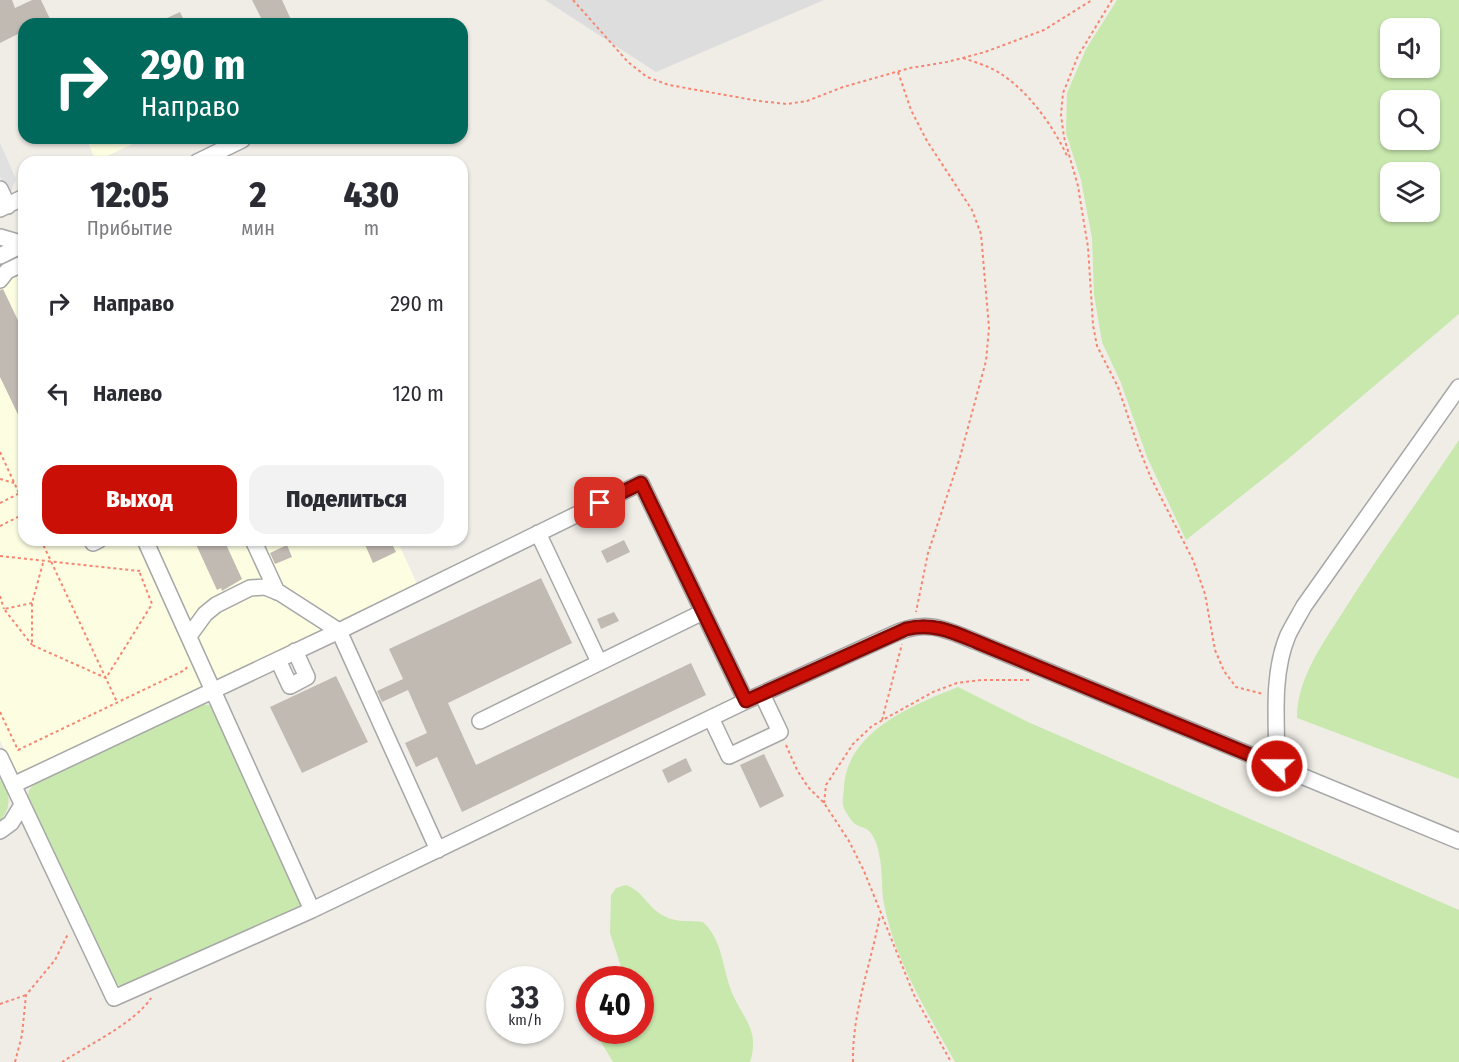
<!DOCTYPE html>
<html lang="ru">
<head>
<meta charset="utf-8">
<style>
  body { margin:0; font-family:"Fira Sans Condensed",sans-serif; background:#f2f2f3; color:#2b2b33; height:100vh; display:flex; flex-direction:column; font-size:22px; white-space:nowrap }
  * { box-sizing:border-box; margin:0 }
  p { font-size:20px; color:#7c7c81 }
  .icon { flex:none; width:33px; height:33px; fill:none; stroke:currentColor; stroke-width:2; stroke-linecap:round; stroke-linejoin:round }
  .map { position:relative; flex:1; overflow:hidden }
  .sheet { position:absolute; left:18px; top:156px; width:450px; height:390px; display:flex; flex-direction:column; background:#fff; border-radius:18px; box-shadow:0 2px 4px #0004 }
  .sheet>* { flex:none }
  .hud { position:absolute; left:18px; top:18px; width:450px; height:126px; border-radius:18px; box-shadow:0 2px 4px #0004; background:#00695c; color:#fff; overflow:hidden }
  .tools { position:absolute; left:1380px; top:18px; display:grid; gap:12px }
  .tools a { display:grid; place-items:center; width:60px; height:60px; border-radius:12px; background:#fff; box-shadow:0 2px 4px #0004; font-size:30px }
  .speed { position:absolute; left:486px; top:966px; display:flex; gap:12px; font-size:30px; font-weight:700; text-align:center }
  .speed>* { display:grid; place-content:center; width:78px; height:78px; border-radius:50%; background:#fff; box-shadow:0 2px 4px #0004; line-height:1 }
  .speed small { font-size:15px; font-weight:400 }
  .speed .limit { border:9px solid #d22; background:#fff; color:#111 }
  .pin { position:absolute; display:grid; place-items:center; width:51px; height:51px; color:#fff; margin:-26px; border-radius:12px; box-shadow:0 3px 9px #0006 }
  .me { position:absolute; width:66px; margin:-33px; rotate:292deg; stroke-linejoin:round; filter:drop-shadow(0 0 4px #0008) }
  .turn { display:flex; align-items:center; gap:21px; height:126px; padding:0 24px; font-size:27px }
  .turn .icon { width:78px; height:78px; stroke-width:2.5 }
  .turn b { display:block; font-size:42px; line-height:51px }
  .eta { display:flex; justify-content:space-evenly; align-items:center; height:102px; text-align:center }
  .eta b { font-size:36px; font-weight:800; line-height:42px }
  .button { display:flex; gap:12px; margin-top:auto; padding:12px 24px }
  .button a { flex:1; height:69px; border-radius:18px; background:#ca1006; color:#fff; font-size:24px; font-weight:800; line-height:69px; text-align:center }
  .button a+a { background:#f2f2f3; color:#2b2b33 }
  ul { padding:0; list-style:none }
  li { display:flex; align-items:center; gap:18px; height:90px; padding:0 24px }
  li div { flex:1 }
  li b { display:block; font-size:22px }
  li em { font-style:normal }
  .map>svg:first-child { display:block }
  .residential { fill:#dedddd }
  .education { fill:#fdfee1 }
  .grass { fill:#c8e8ae; fill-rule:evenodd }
  .parking { fill:#e0e0e0 }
  .building { fill:#c1bab3 }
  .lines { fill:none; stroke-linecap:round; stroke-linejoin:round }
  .minor-casing { stroke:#a7a7a7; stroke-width:18 }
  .path { stroke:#f68672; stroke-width:2; stroke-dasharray:3 3; stroke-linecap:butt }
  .minor { stroke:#fff; stroke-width:15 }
  .route-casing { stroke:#830a04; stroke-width:15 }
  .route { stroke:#ca1006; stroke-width:10 }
</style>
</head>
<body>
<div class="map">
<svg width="1459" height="1062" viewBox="0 0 1459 1062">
  <rect width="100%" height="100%" fill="#f0ede7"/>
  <path class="residential" d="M545 0H824L656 72Z"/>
  <path class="education" d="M86 138H146L96 161Z
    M24 247V540H397L417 584 17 776 0 740V258Z"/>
  <path class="grass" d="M1117 0H1459V314L1288 459 1186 540 1147 457 1121 383 1102 342 1094 295 1092 238 1081 180 1066 133 1067 93 1086 49ZM1390 28H1430V68H1390ZM1390 100H1430V140H1390ZM1390 172H1430V212H1390Z
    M1459 440V779L1297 718C1297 676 1325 641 1346 607 1382 550 1422 496 1459 440Z
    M958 687 1028 722 1459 910V1062H955C927 1012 895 961 884 904 881 888 883 871 879 854 878 846 874 835 868 830 864 827 859 827 855 824 851 821 844 810 843 805 842 800 844 792 844 787 847 731 913 705 958 687Z
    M200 704 209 705 217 711 301 901 297 911 121 987 113 981 27 801 29 790 36 782Z
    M0 779C11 793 12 807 0 821Z
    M626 885C643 891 648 908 664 916 676 923 690 920 703 922 724 942 722 970 733 995 739 1009 748 1019 752 1034 754 1042 753 1054 750 1062H613L601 1042 598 1033 608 1034 626 1040 635 1035 638 1031 640 1030V980L625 979 610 933 611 895 616 888Z"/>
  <path class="parking" d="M0 143 16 179 9 196 0 176Z"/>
  <path class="building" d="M0 0H12L15 8 32 0H41L50 19 40 24H24V31L0 43Z
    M252 0H282L293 24H264Z
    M180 12 186 24H154Z
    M3 289 24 333V427L0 377V290Z
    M194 540H224L242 579 222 591 221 588 217 590Z
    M363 540H390L396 552 373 563Z
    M624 540 630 552 607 563 601 551Z
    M287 545 292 557 275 564 270 553Z
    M541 578 572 643 448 703 476 765 691 663 706 695 462 812 437 757 416 767 405 743 427 733 408 690 382 702 377 691 403 679 389 649Z
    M614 612 619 621 601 629 597 619Z
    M336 676 368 742 302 773 270 707Z
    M764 754 784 796 760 808 740 765Z
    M686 758 692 771 668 783 662 770Z"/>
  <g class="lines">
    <defs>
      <path id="minor" d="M197 162 242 140
        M0 189 8 206
        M0 209 24 197
        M0 237 24 244
        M0 256 24 244
        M0 280 7 271 24 263
        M538 533 599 662
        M145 540 312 910
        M253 540 277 592
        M93 543 99 540
        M189 636 205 614 216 605 250 588 265 587 280 593 339 631 438 850
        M278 660 290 686 307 677 295 651
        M711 718 729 756 780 732 762 694
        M480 721 703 612
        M0 757 114 998 312 910 746 701 896 633C928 619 947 630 977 642L1459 841
        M1277 766C1277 724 1271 675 1288 635 1293 625 1299 615 1304 606L1459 387
        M13 785 339 631 641 483 746 701
        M0 831 11 823 22 805"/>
    </defs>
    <use href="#minor" class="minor-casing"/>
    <path class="path" d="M573 0 628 62 647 77 669 85 759 101 787 104 807 101 843 87 910 68 947 62 985 52 1044 30 1092 0
      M1112 0 1078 56 1063 93 1061 115 1064 137 1078 186 1083 217 1088 247 1093 325 1097 346 1118 387 1138 446 1151 478 1193 560 1205 594 1215 650 1224 671 1236 687 1263 694
      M963 58C975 62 988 66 998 72 1028 90 1054 127 1068 158
      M898 72 911 110 927 141 972 210 981 234 989 328 986 361 960 457 928 553 916 612
      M0 452 24 504
      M0 479 14 483
      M0 503 24 491
      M0 526 24 514
      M41 540 117 702
      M0 556 139 571 142 568
      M43 563 32 603V645L106 678 152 604 139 571
      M0 596 4 609
      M32 603 4 609 32 645
      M0 712 18 750 185 670 187 667
      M882 720 902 644
      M786 745 797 770 808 787 824 803 849 841 864 871 914 995 951 1062
      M824 803 826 785 853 744 872 726 933 692 957 683 981 680H1029
      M0 1004 26 995
      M15 1062 22 1035 26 995 55 960 68 934
      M62 1062C87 1046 136 1022 151 998
      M853 1062C852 1012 871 964 880 915"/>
    <use href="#minor" class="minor"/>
  </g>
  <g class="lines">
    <defs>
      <path id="route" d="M600 503 641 483 746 701 906 629C932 622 953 632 977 642L1277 766"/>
    </defs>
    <use href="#route" class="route-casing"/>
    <use href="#route" class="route"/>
  </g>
</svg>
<div class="tools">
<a><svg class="icon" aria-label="sound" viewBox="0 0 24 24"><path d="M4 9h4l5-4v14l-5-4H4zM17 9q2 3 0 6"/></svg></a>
<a><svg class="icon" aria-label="search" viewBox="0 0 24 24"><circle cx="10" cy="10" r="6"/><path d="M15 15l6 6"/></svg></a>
<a><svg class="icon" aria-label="layers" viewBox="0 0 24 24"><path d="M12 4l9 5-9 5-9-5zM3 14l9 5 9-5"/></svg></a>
</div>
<div class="speed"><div>33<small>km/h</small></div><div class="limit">40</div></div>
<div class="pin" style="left:600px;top:503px;background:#d93025"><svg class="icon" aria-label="arrive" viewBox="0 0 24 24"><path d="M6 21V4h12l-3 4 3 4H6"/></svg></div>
<svg class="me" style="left:1277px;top:766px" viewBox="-20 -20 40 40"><circle r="17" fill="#ca1006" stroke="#fff" stroke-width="3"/><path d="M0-11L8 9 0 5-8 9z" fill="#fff"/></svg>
<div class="hud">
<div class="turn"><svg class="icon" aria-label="right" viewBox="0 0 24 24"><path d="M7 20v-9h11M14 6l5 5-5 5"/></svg><div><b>290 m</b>Направо</div></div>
</div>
<section class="sheet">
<div class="eta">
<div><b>12:05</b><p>Прибытие</p></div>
<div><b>2</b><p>мин</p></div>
<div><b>430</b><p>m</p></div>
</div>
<ul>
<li><svg class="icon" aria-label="right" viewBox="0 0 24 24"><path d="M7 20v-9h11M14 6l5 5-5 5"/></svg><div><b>Направо</b></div><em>290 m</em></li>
<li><svg class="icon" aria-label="left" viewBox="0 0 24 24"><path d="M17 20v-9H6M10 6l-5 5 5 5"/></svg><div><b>Налево</b></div><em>120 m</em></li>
</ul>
<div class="button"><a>Выход</a><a>Поделиться</a></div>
</section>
</div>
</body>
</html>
